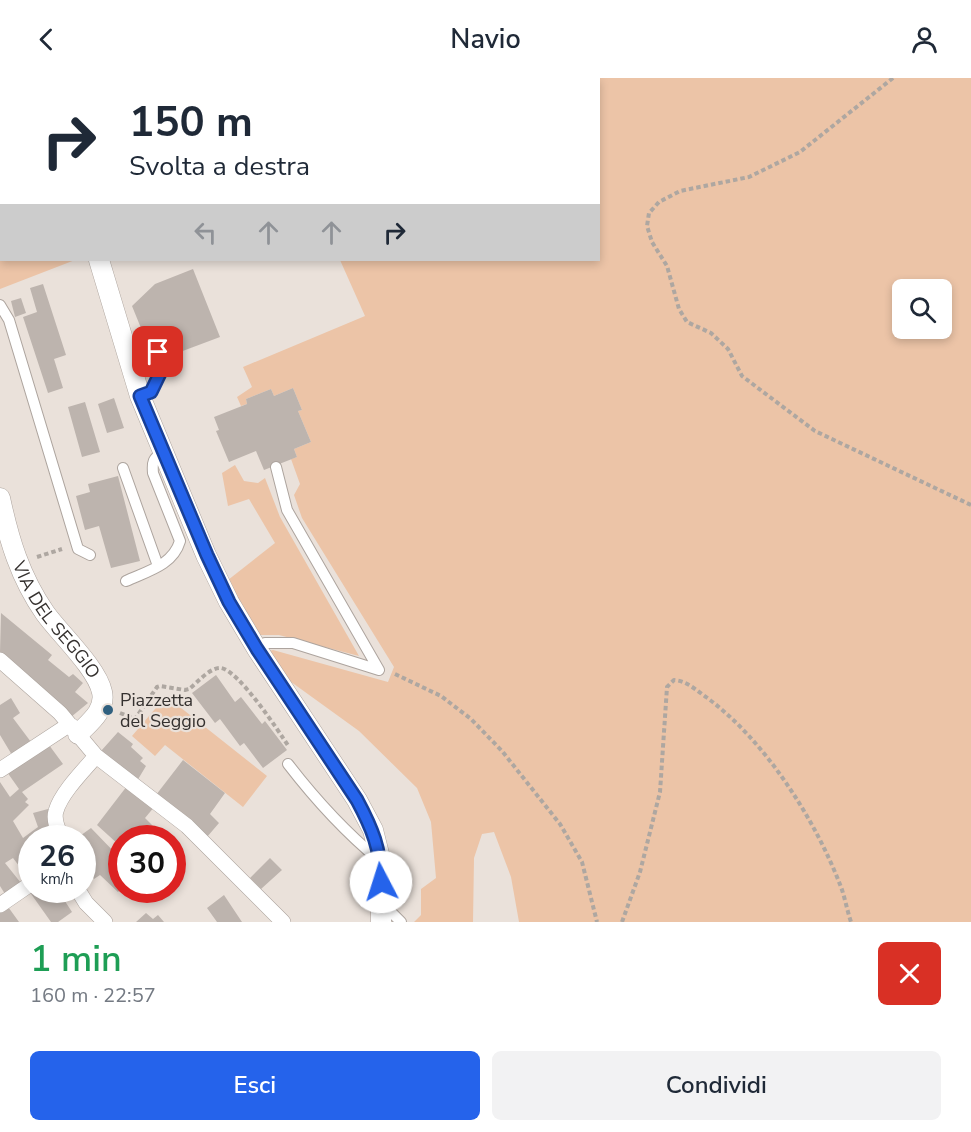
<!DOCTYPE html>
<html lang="it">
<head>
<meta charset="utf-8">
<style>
  body { margin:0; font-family:"Nunito Sans",sans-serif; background:#f2f2f3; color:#1f2937; height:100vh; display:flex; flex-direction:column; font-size:22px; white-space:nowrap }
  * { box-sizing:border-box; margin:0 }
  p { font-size:20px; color:#747a83 }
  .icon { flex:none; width:33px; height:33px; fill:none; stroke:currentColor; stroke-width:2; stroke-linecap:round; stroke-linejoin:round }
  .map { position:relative; height:844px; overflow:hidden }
  .panel { display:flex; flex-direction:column; background:#fff; flex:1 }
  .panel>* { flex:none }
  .guide { position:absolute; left:0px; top:0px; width:600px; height:183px; box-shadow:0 3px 9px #0003; background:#fff; color:#1f2937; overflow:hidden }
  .buttons { position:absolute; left:892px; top:201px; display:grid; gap:12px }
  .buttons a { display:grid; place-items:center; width:60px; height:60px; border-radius:9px; background:#fff; box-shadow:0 3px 9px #0003; font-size:30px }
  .speed { position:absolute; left:18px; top:747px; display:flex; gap:12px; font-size:30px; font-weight:700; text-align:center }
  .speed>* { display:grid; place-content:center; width:78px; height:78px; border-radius:50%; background:#fff; box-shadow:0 3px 9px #0003; line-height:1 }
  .speed small { font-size:15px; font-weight:400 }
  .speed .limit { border:9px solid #d22; background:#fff; color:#111 }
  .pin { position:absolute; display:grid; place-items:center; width:51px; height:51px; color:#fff; margin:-26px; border-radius:12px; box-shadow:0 3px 9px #0006 }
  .me { position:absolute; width:66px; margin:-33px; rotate:355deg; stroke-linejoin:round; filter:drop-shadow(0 0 4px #0008) }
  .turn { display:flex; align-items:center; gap:21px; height:126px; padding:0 30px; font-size:27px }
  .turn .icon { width:78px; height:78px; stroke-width:2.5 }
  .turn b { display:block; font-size:42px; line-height:51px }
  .lanes { display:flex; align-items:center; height:57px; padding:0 30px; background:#0003; justify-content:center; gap:30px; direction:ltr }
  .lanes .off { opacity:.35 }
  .round { display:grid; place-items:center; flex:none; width:63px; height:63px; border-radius:9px; background:#f2f2f3 }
  .headline { display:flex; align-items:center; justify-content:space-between; height:102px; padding:0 30px }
  h1 { font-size:36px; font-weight:600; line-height:45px; color:#1e9e55 }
  .cta { display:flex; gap:12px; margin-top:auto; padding:12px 30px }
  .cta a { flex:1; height:69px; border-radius:9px; background:#2563eb; color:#fff; font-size:24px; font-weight:600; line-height:69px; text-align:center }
  .cta a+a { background:#f2f2f3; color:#1f2937 }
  header { display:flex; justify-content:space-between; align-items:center; height:78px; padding:0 30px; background:#fff; font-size:27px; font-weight:600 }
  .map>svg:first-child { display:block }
  .green { fill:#ecc4a7; fill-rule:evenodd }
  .building { fill:#bdb4ae }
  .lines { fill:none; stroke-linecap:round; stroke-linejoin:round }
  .service-casing { stroke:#ada49e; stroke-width:12 }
  .pedestrian-casing { stroke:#ada49e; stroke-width:16 }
  .minor-casing { stroke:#ada49e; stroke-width:21 }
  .path { stroke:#aea7a1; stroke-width:4; stroke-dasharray:4.5 3; stroke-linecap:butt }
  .service { stroke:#fff; stroke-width:10 }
  .pedestrian { stroke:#fff; stroke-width:15 }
  .minor { stroke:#fff; stroke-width:20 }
  .route-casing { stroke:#184099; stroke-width:15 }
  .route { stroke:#2563eb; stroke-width:10 }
  .poi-dot { fill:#30607f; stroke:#eae1da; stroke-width:2 }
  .labels { text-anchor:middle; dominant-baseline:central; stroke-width:4.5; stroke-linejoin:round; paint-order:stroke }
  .street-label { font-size:18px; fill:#35312f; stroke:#eae1da }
  .poi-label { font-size:18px; fill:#35312f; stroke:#eae1da; text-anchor:start }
</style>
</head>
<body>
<header><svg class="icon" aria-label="back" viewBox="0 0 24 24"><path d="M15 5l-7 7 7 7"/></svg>Navio<svg class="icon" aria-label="person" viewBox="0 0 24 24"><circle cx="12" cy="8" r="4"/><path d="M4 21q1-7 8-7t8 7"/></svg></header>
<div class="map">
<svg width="971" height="844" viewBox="0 0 971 844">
  <rect width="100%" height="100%" fill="#eae1da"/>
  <path class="green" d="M0 0 18 1 2 2V182H75L0 211Z
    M39 0H971V844H519L511 799 494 754 482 756 474 780 473 844H414L421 837V811L436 800 431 744 417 710 359 653 276 593 265 574 273 572 388 604 394 589 302 440 294 417 300 406 291 381 297 379 294 371 311 364 298 333 302 332 293 310 274 318 271 311 246 321 247 326 241 328 237 319 252 309 243 289 365 238 340 182H598V2ZM903 212H942V250H903Z
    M235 387 244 403 258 405 265 400 280 439 359 578 279 557H256L228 502 275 465 249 421 228 428 222 395Z
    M166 618 267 698 243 729 165 667 155 678 132 658Z"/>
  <path class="building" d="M193 191 220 259 172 277 161 248 143 255 132 228 155 206Z
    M43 206 66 277 54 281 63 310 48 315 23 239 37 234 30 210Z
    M21 220 26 235 15 239 11 223Z
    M293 310 302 332 298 333 311 364 294 371 297 379 264 392 256 373 229 384 216 353 219 352 214 339 247 326 246 321 271 311 274 318Z
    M114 320 124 350 107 355 98 326Z
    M85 324 100 374 82 379 68 329Z
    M118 398 140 483 111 490 99 448 85 452 76 418 90 414 88 406Z
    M1 535 52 577 48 582 69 599 73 596 83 605 75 614 88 625 71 639 0 574Z
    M216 597 235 624 241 619 262 646 265 643 287 672 263 690 244 665 240 668 220 641 215 645 192 615Z
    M11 620 20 635 13 640 31 664 12 677 0 657V627Z
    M118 654 133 666 131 669 143 680 140 683 146 688 137 703 101 673Z
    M49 667 63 686 22 714 28 721 25 724 29 727 13 743 23 760 38 749 33 735 48 731V753L53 760H32V799L29 801 13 780 5 785 21 805 5 816 0 808V704L10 719 19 711 7 694Z
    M183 682 225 715 210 736 219 745 207 759 156 717Z
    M127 708 155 728 145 740 165 760H122L119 767 97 747Z
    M91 750 119 779 115 783 117 785 111 790 113 791 122 780V810L118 814 100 797 94 801 88 794 82 800V760H77Z
    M174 763 184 774 172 785V765Z
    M270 780 282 792 261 811 250 800Z
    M30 812H52L57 819 61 817 72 834 58 844H51L29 813Z
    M224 817 242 844H217L207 830Z
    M6 826 19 844H0V831Z
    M146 835 153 841 158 837 164 844H136Z"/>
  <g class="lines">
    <defs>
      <path id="service" d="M0 227 9 242 78 471 90 477
        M140 318 151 314 163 287 153 261
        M276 389 287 432 379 592
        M123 390 158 488
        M126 503C148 493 173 487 180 463L153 395C152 384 153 380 163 374
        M257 571 265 565H293L379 592
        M288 686C315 721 344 753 379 782
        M381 824 401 844"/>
      <path id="pedestrian" d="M0 582 60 635 96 678 187 748 283 844
        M0 692 64 650 72 648
        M62 760C58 752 53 742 56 733 61 715 84 692 96 678
        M78 812 86 825 105 844
        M0 827 32 805"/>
      <g id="minor">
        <path d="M26 0 27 2"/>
        <path d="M99 182 140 318 206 477 229 524 257 571 357 722 373 752 381 784V844"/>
        <path id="s1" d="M0 420C9 462 20 499 45 535 60 556 97 590 102 614 106 632 90 644 78 656"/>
      </g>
    </defs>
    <use href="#service" class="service-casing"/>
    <use href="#pedestrian" class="pedestrian-casing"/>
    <use href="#minor" class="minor-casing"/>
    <path class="path" d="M893 0 800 74 749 99 680 113 659 124 649 135 647 148 652 164 667 188 679 231 687 244 711 255 728 271 742 298 815 353 971 427
      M37 479 62 471
      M395 596 441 618 471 641 502 673 560 746 582 784 597 844
      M120 635 135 641 157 609 160 608 185 612 189 611C197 605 210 589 221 590 239 593 278 652 289 669
      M622 844 640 794 660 714 667 609 674 602C687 603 696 612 706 619 765 662 815 741 841 809 845 820 847 832 851 844"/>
    <use href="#service" class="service"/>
    <use href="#pedestrian" class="pedestrian"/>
    <use href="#minor" class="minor"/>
  </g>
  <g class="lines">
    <defs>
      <path id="route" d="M158 274 164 287 151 314 140 318 207 477 229 524 257 571 357 722C372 750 381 771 381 804"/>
    </defs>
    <use href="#route" class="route-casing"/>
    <use href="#route" class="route"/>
  </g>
  <circle class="poi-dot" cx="108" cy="632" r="6"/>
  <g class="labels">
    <g class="street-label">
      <text stroke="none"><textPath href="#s1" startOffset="136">VIA DEL SEGGIO</textPath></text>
    </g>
    <g class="poi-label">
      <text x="120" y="622">Piazzetta<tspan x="120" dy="21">del Seggio</tspan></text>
    </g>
  </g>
</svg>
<div class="buttons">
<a><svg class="icon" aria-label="search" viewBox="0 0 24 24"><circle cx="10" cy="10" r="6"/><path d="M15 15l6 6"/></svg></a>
</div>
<div class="speed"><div>26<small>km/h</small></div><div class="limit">30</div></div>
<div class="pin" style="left:158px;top:274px;background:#d93025"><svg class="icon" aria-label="arrive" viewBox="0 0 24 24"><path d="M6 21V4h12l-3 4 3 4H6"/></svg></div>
<svg class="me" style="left:381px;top:804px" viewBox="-20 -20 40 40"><circle r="19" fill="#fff"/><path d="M0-13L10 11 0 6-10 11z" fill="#2563eb"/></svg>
<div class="guide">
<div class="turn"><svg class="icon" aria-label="right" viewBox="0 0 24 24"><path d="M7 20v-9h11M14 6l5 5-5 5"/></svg><div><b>150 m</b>Svolta a destra</div></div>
<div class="lanes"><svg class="icon off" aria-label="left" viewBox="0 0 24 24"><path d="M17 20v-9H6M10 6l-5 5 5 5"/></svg><svg class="icon off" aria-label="ahead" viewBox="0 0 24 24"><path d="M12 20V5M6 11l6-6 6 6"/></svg><svg class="icon off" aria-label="ahead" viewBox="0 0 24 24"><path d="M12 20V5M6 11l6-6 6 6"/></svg><svg class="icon" aria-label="right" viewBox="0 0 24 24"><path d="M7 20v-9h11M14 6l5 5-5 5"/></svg></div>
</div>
</div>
<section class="panel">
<div class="headline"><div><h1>1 min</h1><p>160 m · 22:57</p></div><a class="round" style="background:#d93025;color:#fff"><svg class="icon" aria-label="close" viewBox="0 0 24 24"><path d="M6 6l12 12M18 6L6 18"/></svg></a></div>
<div class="cta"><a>Esci</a><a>Condividi</a></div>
</section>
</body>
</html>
